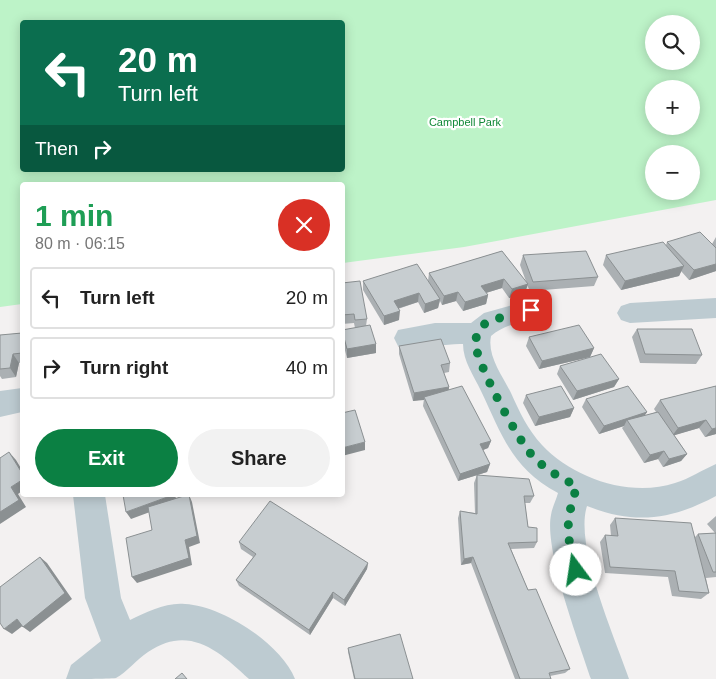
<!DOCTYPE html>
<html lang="en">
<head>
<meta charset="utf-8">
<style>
  body { margin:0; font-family:Arial,sans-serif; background:#f2f2f2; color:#222; height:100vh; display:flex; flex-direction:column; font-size:19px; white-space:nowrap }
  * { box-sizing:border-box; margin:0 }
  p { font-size:16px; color:#767676 }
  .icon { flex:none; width:28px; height:28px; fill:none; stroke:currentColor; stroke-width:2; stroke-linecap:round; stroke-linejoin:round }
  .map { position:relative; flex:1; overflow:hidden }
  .details { position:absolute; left:20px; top:182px; width:325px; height:315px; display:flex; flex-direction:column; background:#fff; border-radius:5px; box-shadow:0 2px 12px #0003 }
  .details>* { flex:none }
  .hud { position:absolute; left:20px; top:20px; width:325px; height:152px; border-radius:5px; box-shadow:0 2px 12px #0003; background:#0b6e4f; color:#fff; overflow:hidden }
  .buttons { position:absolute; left:645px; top:15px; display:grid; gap:10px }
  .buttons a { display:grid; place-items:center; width:55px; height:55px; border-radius:50%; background:#fff; box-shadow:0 2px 12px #0003; font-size:25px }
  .pin { position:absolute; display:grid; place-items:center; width:42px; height:42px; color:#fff; margin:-21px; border-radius:10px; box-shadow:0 2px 8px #0006 }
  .me { position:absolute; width:55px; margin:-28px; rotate:346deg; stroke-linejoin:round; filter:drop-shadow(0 0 4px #0008) }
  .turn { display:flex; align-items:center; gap:18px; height:105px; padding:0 15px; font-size:22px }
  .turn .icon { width:65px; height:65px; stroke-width:2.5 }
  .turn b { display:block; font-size:35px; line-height:42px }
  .then { display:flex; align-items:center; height:48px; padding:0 15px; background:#0003; gap:10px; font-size:19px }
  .round { display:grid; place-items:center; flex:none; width:52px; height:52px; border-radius:26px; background:#f2f2f2 }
  .overview { display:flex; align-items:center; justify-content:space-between; height:85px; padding:0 15px }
  h1 { font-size:30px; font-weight:800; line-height:38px; color:#1e9e55 }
  .primary-button { display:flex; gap:10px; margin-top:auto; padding:10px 15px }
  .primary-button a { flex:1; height:58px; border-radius:30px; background:#0b8043; color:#fff; font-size:20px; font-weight:800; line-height:58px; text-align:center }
  .primary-button a+a { background:#f2f2f2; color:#222 }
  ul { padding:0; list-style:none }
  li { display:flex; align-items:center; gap:15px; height:62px; margin:0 10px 8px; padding:0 5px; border:2px solid #e0e0e0; border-radius:5px }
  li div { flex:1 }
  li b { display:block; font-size:19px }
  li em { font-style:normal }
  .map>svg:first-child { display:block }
  .green { fill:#bdf3c8; fill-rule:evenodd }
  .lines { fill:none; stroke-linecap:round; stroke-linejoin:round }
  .street { fill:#bdcbd1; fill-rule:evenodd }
  .wall { fill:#abb0b3 }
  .shaded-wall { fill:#8b9092 }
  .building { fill:#c7cdd0; stroke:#8b9092 }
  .route { stroke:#0b8043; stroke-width:9; stroke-dasharray:0 16.2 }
  .labels { text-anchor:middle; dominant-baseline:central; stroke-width:4.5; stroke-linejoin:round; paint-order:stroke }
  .far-park-label { font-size:11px; fill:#108837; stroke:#fff }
</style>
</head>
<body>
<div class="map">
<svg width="716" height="679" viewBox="0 0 716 679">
  <rect width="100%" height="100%" fill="#f3f1f1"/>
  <path class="green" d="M0 0H716V200L464 247 343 263 342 185H22V304L0 307ZM22 22H342V170H22ZM654 24H691V61H654ZM654 89H691V126H654ZM654 154H691V191H654Z"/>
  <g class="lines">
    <path class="street" d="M716 298V318L630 323 621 320 617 313 621 306 630 303Z
      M531 300 540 303 544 310 540 317C523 322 505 324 491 336 487 356 502 375 511 393 519 411 528 430 542 445 573 478 630 498 675 483 689 479 702 470 716 464V496C671 520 635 525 587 506 574 546 615 638 629 679H591C579 642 544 550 551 515 552 508 556 500 558 493 512 469 502 435 481 391 474 376 463 361 463 344 442 343 418 352 398 346L394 338 398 330 435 323H471L484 313Z
      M22 388V412L0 417V391Z
      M73 495H105L121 598 130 620C146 612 167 602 185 604 223 606 281 644 295 679H249C219 651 189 624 148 652 137 659 127 672 116 678 107 679 76 679 66 679L71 665 101 641 85 598Z"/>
  </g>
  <path class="wall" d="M716 237V271L689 280 681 271 679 276 621 290 603 265 606 255 666 245 667 242 712 244Z
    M502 251 527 284 520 265 523 255 598 277 594 286 530 291 527 285 525 293 509 298 502 288 486 293 488 295 486 304 463 311 456 301 442 305 440 301 438 308 424 313 418 302 398 309 399 320 384 325 363 290V281H428L429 273Z
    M342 283 367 319 366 326 376 344V353L347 358 342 339V330L355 328 354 323 342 324Z
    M637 329 702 355 696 364 640 363 632 337Z
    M22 333V362L19 363 16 377 2 379 0 376V335Z
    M529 337 594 348 590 357 539 369 526 346Z
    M399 346 450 363 449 372 444 373 449 387V390L491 441 488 448 483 450 490 464 487 472 458 481 423 406 424 399 413 401 399 354Z
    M560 366 619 379 614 387 573 400 557 374Z
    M716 386V434L705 437 699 428 674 435 687 454 681 461 663 467 658 459 644 463 622 428 624 426 599 434 582 407 586 399 647 412 644 416 656 412 654 409 660 400Z
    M526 395 574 408 570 417 535 426 523 403Z
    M477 475 534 496 530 503H525L528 527 537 542 534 548 511 549 528 590 570 669 565 673 550 676 551 679H515L471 563 461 565 458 518 460 511 475 513 474 483Z
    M716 516V577L706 578 709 593 701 599 672 596 668 577 605 573 600 542 605 535 611 536 610 525 615 518 695 537 698 534 715 533 707 524Z
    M239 542 368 563 367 569 345 606 333 598 310 635 239 586 236 580 253 557 241 549Z
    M348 648 413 679H354L348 652Z"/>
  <path class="shaded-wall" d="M716 264V271L689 280 694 270Z
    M684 266 679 276 621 290 625 281Z
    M504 279 502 288 479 295 481 286Z
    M528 284 525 293 509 298 512 289Z
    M458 292 456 301 442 305 444 296Z
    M419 293 418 302 393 310 394 301Z
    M488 295 486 304 463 311 465 302Z
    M440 299 438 308 424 313 425 304Z
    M400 311 399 320 384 325V316Z
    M376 344V353L347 358V349Z
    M594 348 590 357 539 369 542 361Z
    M13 354 19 363 16 377 10 368Z
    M619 379 614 387 573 400 577 391Z
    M449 387 448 395 424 397V400L413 401 414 393Z
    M574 408 570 417 535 426 539 417Z
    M647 412 641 421 627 420 624 426 599 434 604 426Z
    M706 420 699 428 672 436 678 428Z
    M716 428V434L705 437 712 429Z
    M491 441 488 448 478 452 480 444Z
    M365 442V450L342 456V448Z
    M664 451 658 459 644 463 650 455Z
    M9 452 16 460 22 470V473Z
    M687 454 681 461 663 467 669 459Z
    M490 464 487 472 458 481 460 474Z
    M22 480V491L18 494 26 507 0 524V512L11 487Z
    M173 495H175L177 502 131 519 126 512Z
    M189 495 192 502 200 543 189 547 192 565 137 583 132 577 185 540Z
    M40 557 47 563 72 599 30 632 23 627Z
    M473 557 471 563 461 565 464 559Z
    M368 563 367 569 345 606 344 600Z
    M333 592V598L310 635 309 630Z
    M17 619 25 624 12 634 4 629Z"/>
  <path class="building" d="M700 232 716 248V264L694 270 667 242Z
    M663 242 684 266 625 281 606 255Z
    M502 251 528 284 512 289 504 279 481 286 488 295 465 302 458 292 444 296 429 273Z
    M586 251 598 277 533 282 523 255Z
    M417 264 440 299 425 304 419 293 394 301 400 311 384 316 363 281Z
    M360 281 367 319 355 320 354 314 342 315V283Z
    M370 325 376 344 347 349 342 330Z
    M579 325 594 348 542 361 529 337Z
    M637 329H692L702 355 645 354Z
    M22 333V353L13 354 10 368 0 369V335Z
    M441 339 450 363 441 365 449 387 414 393 399 346Z
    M601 354 619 379 577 391 560 366Z
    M462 386 491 441 480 444 490 464 460 474 424 397Z
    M561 386 574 408 539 417 526 395Z
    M628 386 647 412 604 426 586 399Z
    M716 386V428L712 429 706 420 678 428 660 400Z
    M355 410 365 442 342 448V413Z
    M658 412 687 454 669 459 664 451 650 455 627 420Z
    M9 452 22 473V480L11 487 19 500 0 512V458Z
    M477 475 529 479 534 496H524L528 527 537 528V542L508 543 528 590 536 589 570 669 549 673 551 679H520L473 557 464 559 460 511 477 514Z
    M123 495H173L126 512Z
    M187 495H189L197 536 185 540 189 558 132 577 126 538 152 530 148 507Z
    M270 501 368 563 344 600 333 592 309 630 236 580 256 554 239 542Z
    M615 518 691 523 709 593 679 591 675 571 610 567 605 535 618 536Z
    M716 533V572H713L698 534Z
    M40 557 65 593 23 627 17 619 4 629 0 623V587Z
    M400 634 413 679H355L348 648Z
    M182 673 187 679H175Z"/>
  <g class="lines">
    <path class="route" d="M531 310C519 314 489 318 481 327 479 330 476 338 475 341 475 361 517 438 531 454 544 469 559 477 577 486 565 523 566 533 576 570"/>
  </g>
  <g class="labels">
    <g class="far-park-label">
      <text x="465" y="122">Campbell Park</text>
    </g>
  </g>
</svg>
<div class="buttons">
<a><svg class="icon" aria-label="search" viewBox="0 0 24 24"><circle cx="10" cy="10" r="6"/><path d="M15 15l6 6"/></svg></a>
<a>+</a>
<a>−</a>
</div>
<div class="pin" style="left:531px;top:310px;background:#d93025"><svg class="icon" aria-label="arrive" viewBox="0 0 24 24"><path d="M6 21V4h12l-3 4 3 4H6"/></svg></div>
<svg class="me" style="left:576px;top:570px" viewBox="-20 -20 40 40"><circle r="19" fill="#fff"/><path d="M0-13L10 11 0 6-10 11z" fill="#0b8043"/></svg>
<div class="hud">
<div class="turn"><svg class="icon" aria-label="left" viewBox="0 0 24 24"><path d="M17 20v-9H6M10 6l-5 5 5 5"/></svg><div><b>20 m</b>Turn left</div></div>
<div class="then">Then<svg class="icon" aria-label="right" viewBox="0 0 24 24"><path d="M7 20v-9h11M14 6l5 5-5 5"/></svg></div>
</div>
<section class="details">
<div class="overview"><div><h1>1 min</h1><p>80 m · 06:15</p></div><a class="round" style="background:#d93025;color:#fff"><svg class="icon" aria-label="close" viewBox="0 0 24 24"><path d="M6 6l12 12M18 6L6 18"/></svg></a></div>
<ul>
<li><svg class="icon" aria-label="left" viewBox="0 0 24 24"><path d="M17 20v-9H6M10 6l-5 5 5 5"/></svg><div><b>Turn left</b></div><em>20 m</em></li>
<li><svg class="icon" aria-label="right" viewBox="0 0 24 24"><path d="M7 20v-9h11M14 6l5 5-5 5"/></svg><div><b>Turn right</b></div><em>40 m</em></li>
</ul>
<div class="primary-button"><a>Exit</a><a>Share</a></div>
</section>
</div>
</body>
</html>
